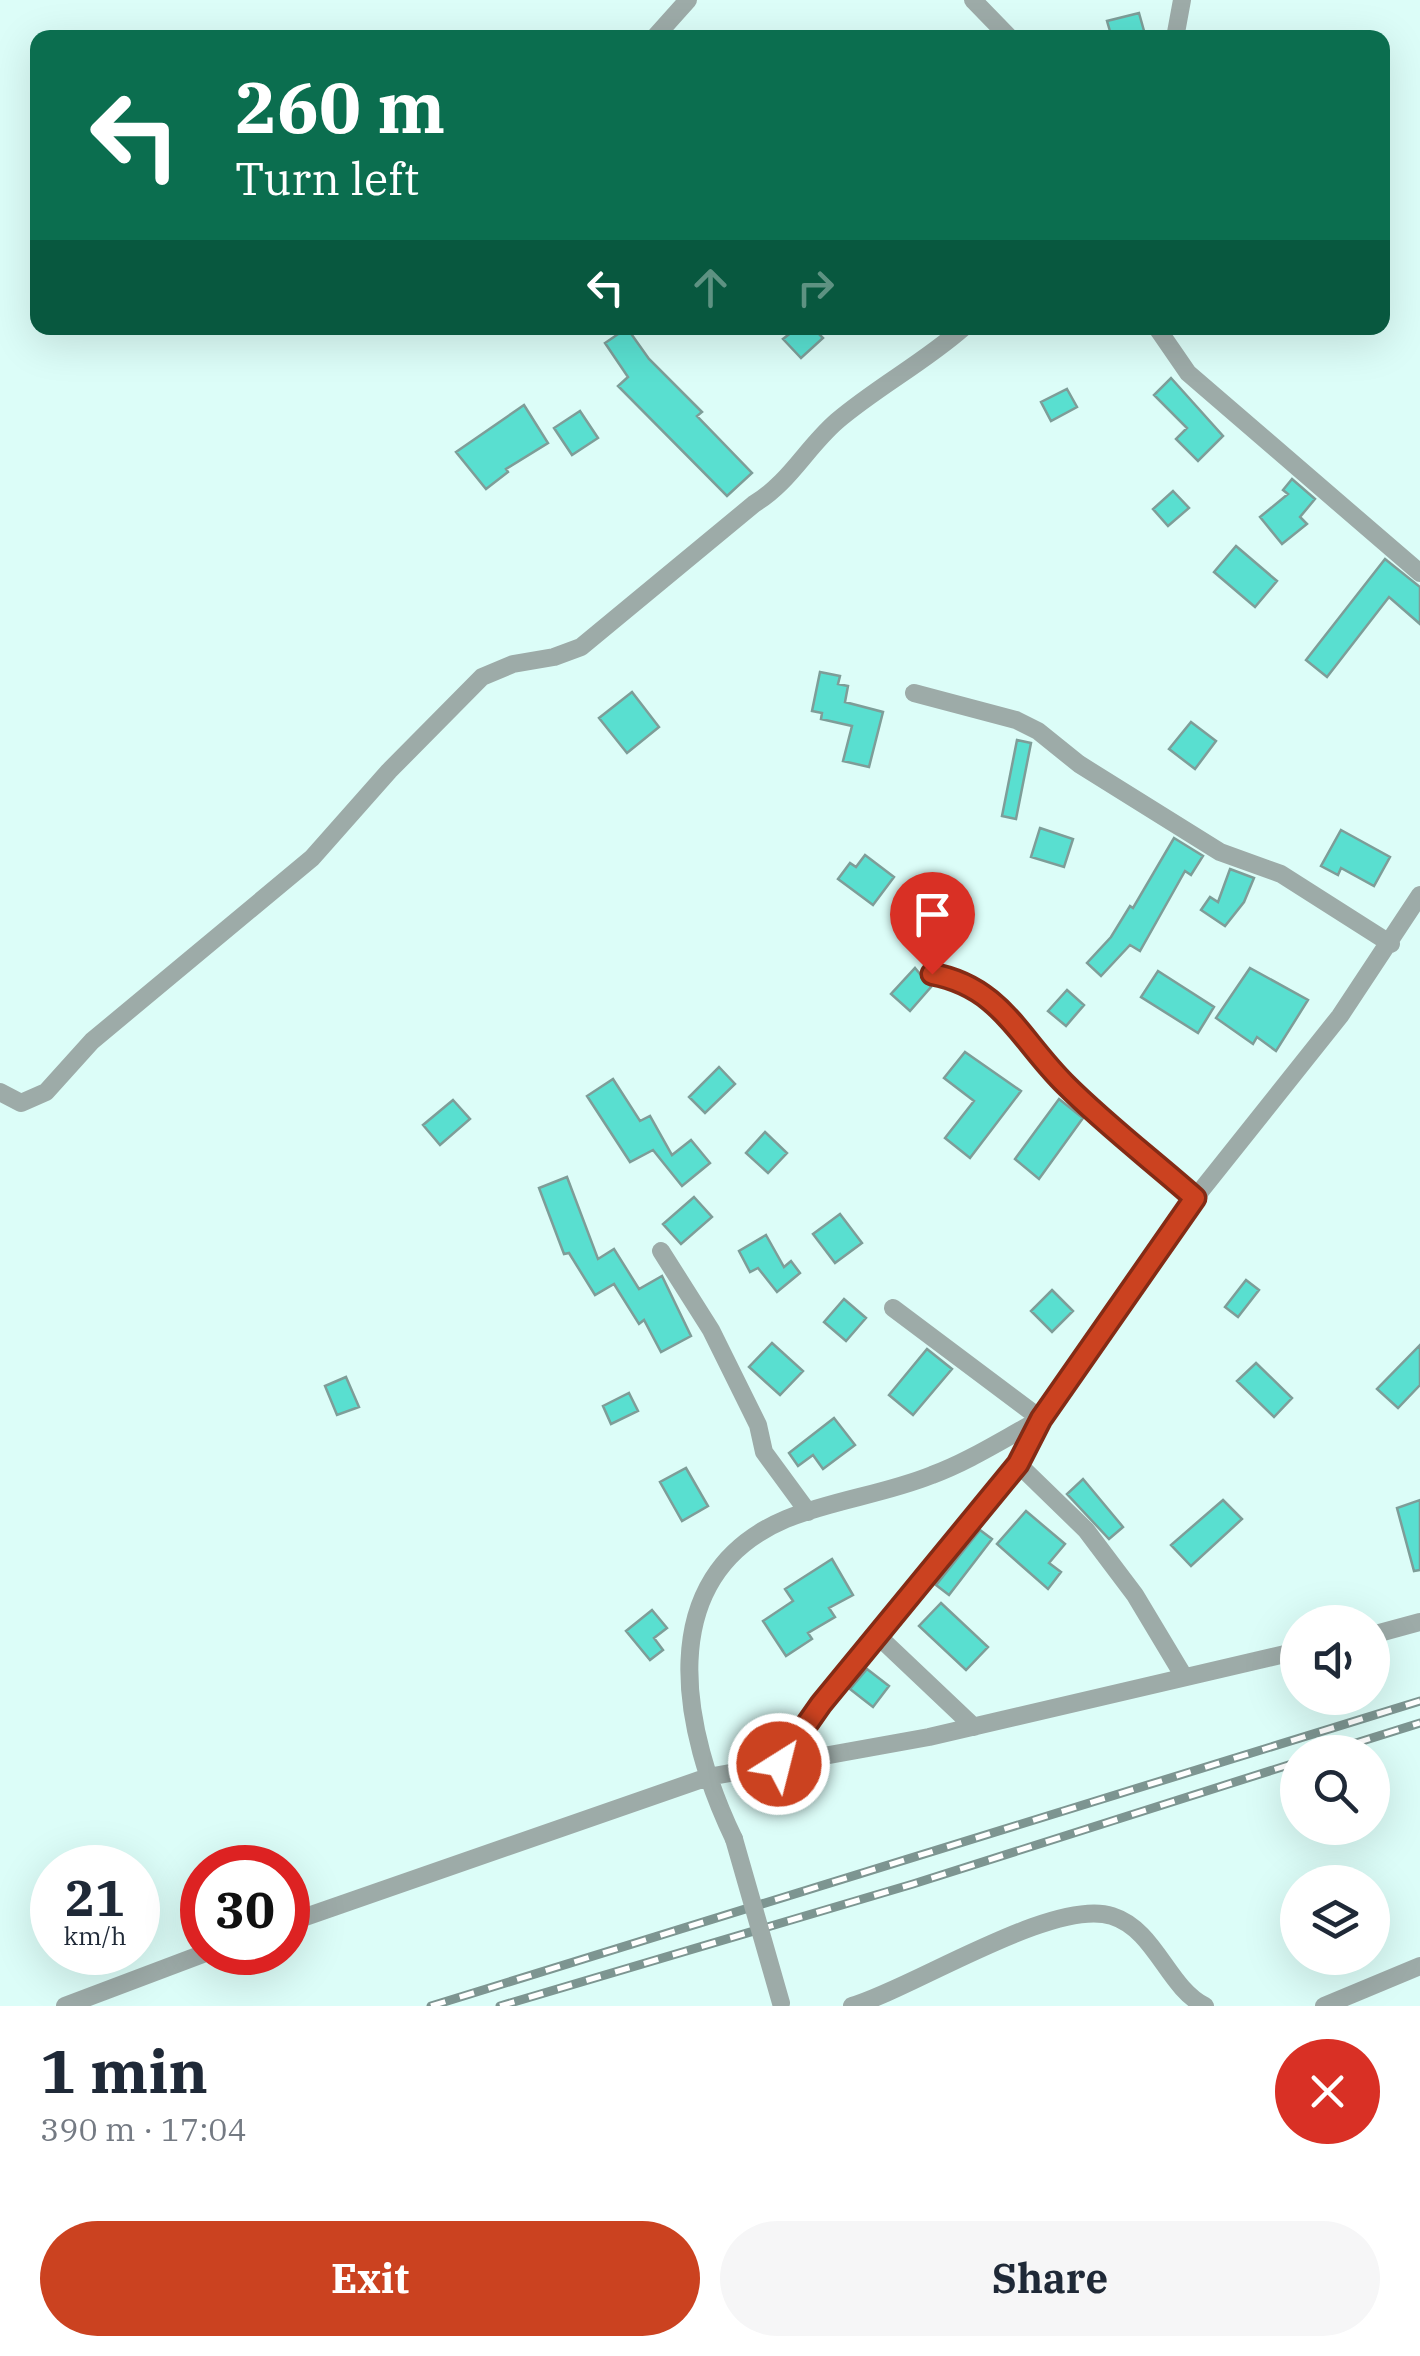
<!DOCTYPE html>
<html lang="en">
<head>
<meta charset="utf-8">
<style>
  body { margin:0; font-family:"IBM Plex Serif",serif; background:#f6f6f7; color:#1f2937; height:100vh; display:flex; flex-direction:column; font-size:38px; white-space:nowrap }
  * { box-sizing:border-box; margin:0 }
  p { font-size:32px; color:#747a83 }
  .icon { flex:none; width:55px; height:55px; fill:none; stroke:currentColor; stroke-width:2; stroke-linecap:round; stroke-linejoin:round }
  .map { position:relative; height:2006px; overflow:hidden }
  .details { display:flex; flex-direction:column; background:#fff; flex:1 }
  .details>* { flex:none }
  .guide { position:absolute; left:30px; top:30px; width:1360px; height:305px; border-radius:20px; box-shadow:0 10px 40px #0002; background:#0b6e4f; color:#fff; overflow:hidden }
  .tools { position:absolute; left:1280px; top:1605px; display:grid; gap:20px }
  .tools a { display:grid; place-items:center; width:110px; height:110px; border-radius:50%; background:#fff; box-shadow:0 10px 40px #0002; font-size:50px }
  .speed { position:absolute; left:30px; top:1845px; display:flex; gap:20px; font-size:50px; font-weight:700; text-align:center }
  .speed>* { display:grid; place-content:center; width:130px; height:130px; border-radius:50%; background:#fff; box-shadow:0 10px 40px #0002; line-height:1 }
  .speed small { font-size:25px; font-weight:400 }
  .speed .limit { border:15px solid #d22; background:#fff; color:#111 }
  .pin { position:absolute; display:grid; place-items:center; width:85px; height:85px; color:#fff; margin:-102px -42px; border-radius:50% 50% 50% 0; rotate:-45deg; box-shadow:0 0 10px #0007 }
  .pin .icon { rotate:45deg }
  .me { position:absolute; width:110px; margin:-55px; rotate:36deg; stroke-linejoin:round; filter:drop-shadow(0 0 8px #0008) }
  .turn { display:flex; align-items:center; gap:35px; height:210px; padding:0 40px; font-size:45px }
  .turn .icon { width:130px; height:130px; stroke-width:2.5 }
  .turn b { display:block; font-size:70px; line-height:85px }
  .lanes { display:flex; align-items:center; height:95px; padding:0 40px; background:#0003; justify-content:center; gap:50px; direction:ltr }
  .lanes .off { opacity:.35 }
  .round { display:grid; place-items:center; flex:none; width:105px; height:105px; border-radius:52px; background:#f6f6f7 }
  .summary { display:flex; align-items:center; justify-content:space-between; height:170px; padding:0 40px }
  h1 { font-size:60px; font-weight:700; line-height:75px }
  .cta { display:flex; gap:20px; margin-top:auto; padding:20px 40px }
  .cta a { flex:1; height:115px; border-radius:60px; background:#cb4220; color:#fff; font-size:40px; font-weight:700; line-height:115px; text-align:center }
  .cta a+a { background:#f6f6f7; color:#1f2937 }
  .map>svg:first-child { display:block }
  .building { fill:#59dfd0; stroke:#7e9d98; stroke-width:2.5 }
  .lines { fill:none; stroke-linecap:round; stroke-linejoin:round }
  .minor { stroke:#9daba8; stroke-width:18 }
  .rail-casing { stroke:#7d9591; stroke-width:9 }
  .rail { stroke:#fff; stroke-width:5; stroke-dasharray:15; stroke-linecap:butt }
  .minor-bridge { stroke:#9daba8; stroke-width:18 }
  .route-casing { stroke:#842b15; stroke-width:25 }
  .route { stroke:#cb4220; stroke-width:18 }
</style>
</head>
<body>
<div class="map">
<svg width="1420" height="2006" viewBox="0 0 1420 2006">
  <rect width="100%" height="100%" fill="#dcfdf8"/>
  <path class="building" d="M1139 13 1146 38H1112L1107 21Z
    M627 328 649 359 702 412 697 416 752 473 727 496 618 386 628 377 605 343Z
    M797 328H813L823 338 801 358 783 339Z
    M1171 378 1223 436 1198 461 1176 439 1187 428 1154 395Z
    M1067 389 1077 407 1051 421 1041 402Z
    M524 405 548 443 506 469 508 472 486 489 456 452Z
    M580 411 598 438 572 455 554 428Z
    M1292 479 1315 499 1300 517 1307 524 1282 544 1260 517 1288 494 1283 490Z
    M1173 491 1189 508 1168 526 1153 509Z
    M1236 546 1277 581 1255 607 1214 572Z
    M1385 559 1420 587V624L1389 597 1327 677 1306 660Z
    M820 672 840 676 838 684 848 686 845 702 883 712 869 767 843 761 852 726 821 719 822 713 812 711Z
    M632 692 659 727 627 753 599 718Z
    M1191 722 1216 741 1195 769 1169 749Z
    M1017 740 1031 743 1016 819 1002 816Z
    M1040 828 1073 839 1064 867 1031 857Z
    M1341 830 1390 857 1374 886 1341 868 1338 875 1321 866Z
    M1174 838 1203 856 1191 875 1185 871 1140 951 1130 945 1101 976 1087 963 1111 937 1130 906 1133 908Z
    M865 855 894 877 873 905 838 879 850 863 856 867Z
    M1230 869 1254 878 1244 902 1225 926 1201 910 1210 897 1218 902Z
    M915 968 931 987 910 1011 891 994Z
    M1250 968 1308 1000 1276 1051 1257 1037 1253 1044 1216 1018Z
    M1158 971 1214 1007 1198 1033 1141 997Z
    M1067 990 1084 1005 1066 1026 1048 1011Z
    M965 1052 1021 1091 970 1158 945 1138 974 1101 944 1078Z
    M719 1067 735 1084 705 1113 689 1097Z
    M613 1079 640 1121 650 1116 672 1155 691 1140 710 1163 682 1186 653 1150 630 1162 587 1096Z
    M1059 1099 1083 1118 1039 1179 1015 1159Z
    M453 1100 470 1119 440 1145 423 1125Z
    M765 1132 787 1153 768 1173 746 1153Z
    M567 1177 598 1259 614 1249 639 1289 662 1276 691 1336 661 1352 644 1320 639 1324 614 1284 595 1295 569 1253 564 1254 539 1188Z
    M694 1197 712 1217 681 1244 663 1224Z
    M840 1214 862 1243 835 1263 813 1234Z
    M766 1235 784 1267 791 1261 800 1273 777 1292 758 1268 750 1272 739 1251Z
    M1246 1280 1259 1290 1238 1317 1225 1307Z
    M1052 1290 1073 1311 1052 1332 1031 1311Z
    M844 1299 866 1318 846 1341 824 1322Z
    M772 1343 803 1371 780 1395 749 1367Z
    M1420 1345V1385L1398 1408 1377 1389Z
    M927 1349 952 1369 913 1415 889 1395Z
    M1256 1363 1292 1398 1274 1417 1237 1381Z
    M346 1377 359 1407 337 1415 325 1386Z
    M629 1393 638 1411 611 1424 603 1406Z
    M834 1418 855 1445 823 1469 813 1455 798 1466 789 1453Z
    M686 1468 708 1506 682 1521 660 1482Z
    M1083 1479 1123 1527 1109 1539 1067 1494Z
    M1223 1500 1242 1519 1191 1566 1171 1545Z
    M1420 1500V1570L1414 1571 1397 1508Z
    M1026 1511 1065 1544 1049 1563 1061 1572 1048 1589 997 1544Z
    M980 1530 992 1539 949 1595 936 1585Z
    M832 1559 853 1595 829 1608 835 1617 808 1633 812 1639 786 1656 763 1621 793 1601 785 1589Z
    M941 1603 988 1647 966 1670 919 1626Z
    M652 1610 667 1628 654 1638 663 1650 650 1660 626 1631Z
    M867 1669 889 1686 873 1707 850 1689Z"/>
  <g class="lines">
    <path class="minor" d="M973 0 1010 38
      M654 38 688 0
      M1175 38 1182 0
      M1157 328 1188 373 1420 573
      M914 693 1016 720 1038 731 1079 764 1220 852 1281 874 1391 944
      M932 974C1002 987 1019 1039 1066 1085 1106 1125 1152 1160 1195 1198
      M0 1092 21 1103 46 1092 92 1041 312 858 389 771 482 677 513 664 554 657 581 647 754 504C790 482 806 448 837 421 877 387 923 363 963 328
      M661 1251 711 1330 758 1425 764 1452 808 1512
      M1018 1464 1086 1530 1135 1595 1183 1675
      M1372 1635 1420 1622
      M879 1637 974 1727
      M779 1764 821 1705 1018 1464 1041 1419 1195 1198 1340 1016 1420 895
      M734 1839C683 1733 649 1577 786 1519 833 1500 885 1494 932 1475 970 1461 1005 1438 1041 1419L893 1308
      M288 1923 708 1777 929 1737 1298 1651
      M65 2006 208 1952
      M852 2006C912 1989 1054 1897 1112 1916 1156 1930 1167 1987 1205 2006
      M1324 2006 1420 1966"/>
    <defs>
      <path id="rail" d="M1327 1752 1420 1723
        M431 2006 1420 1701
        M500 2006 913 1884 1298 1762"/>
    </defs>
    <use href="#rail" class="rail-casing"/>
    <use href="#rail" class="rail"/>
    <path class="minor-bridge" d="M734 1839 781 2003"/>
  </g>
  <g class="lines">
    <defs>
      <path id="route" d="M779 1764 821 1704 1018 1464 1041 1419 1195 1198C1152 1160 1106 1125 1066 1085 1019 1039 1002 987 932 974"/>
    </defs>
    <use href="#route" class="route-casing"/>
    <use href="#route" class="route"/>
  </g>
</svg>
<div class="tools">
<a><svg class="icon" aria-label="sound" viewBox="0 0 24 24"><path d="M4 9h4l5-4v14l-5-4H4zM17 9q2 3 0 6"/></svg></a>
<a><svg class="icon" aria-label="search" viewBox="0 0 24 24"><circle cx="10" cy="10" r="6"/><path d="M15 15l6 6"/></svg></a>
<a><svg class="icon" aria-label="layers" viewBox="0 0 24 24"><path d="M12 4l9 5-9 5-9-5zM3 14l9 5 9-5"/></svg></a>
</div>
<div class="speed"><div>21<small>km/h</small></div><div class="limit">30</div></div>
<div class="pin" style="left:932px;top:974px;background:#d93025"><svg class="icon" aria-label="arrive" viewBox="0 0 24 24"><path d="M6 21V4h12l-3 4 3 4H6"/></svg></div>
<svg class="me" style="left:779px;top:1764px" viewBox="-20 -20 40 40"><circle r="17" fill="#cb4220" stroke="#fff" stroke-width="3"/><path d="M0-11L8 9 0 5-8 9z" fill="#fff"/></svg>
<div class="guide">
<div class="turn"><svg class="icon" aria-label="left" viewBox="0 0 24 24"><path d="M17 20v-9H6M10 6l-5 5 5 5"/></svg><div><b>260 m</b>Turn left</div></div>
<div class="lanes"><svg class="icon" aria-label="left" viewBox="0 0 24 24"><path d="M17 20v-9H6M10 6l-5 5 5 5"/></svg><svg class="icon off" aria-label="ahead" viewBox="0 0 24 24"><path d="M12 20V5M6 11l6-6 6 6"/></svg><svg class="icon off" aria-label="right" viewBox="0 0 24 24"><path d="M7 20v-9h11M14 6l5 5-5 5"/></svg></div>
</div>
</div>
<section class="details">
<div class="summary"><div><h1>1 min</h1><p>390 m · 17:04</p></div><a class="round" style="background:#d93025;color:#fff"><svg class="icon" aria-label="close" viewBox="0 0 24 24"><path d="M6 6l12 12M18 6L6 18"/></svg></a></div>
<div class="cta"><a>Exit</a><a>Share</a></div>
</section>
</body>
</html>
